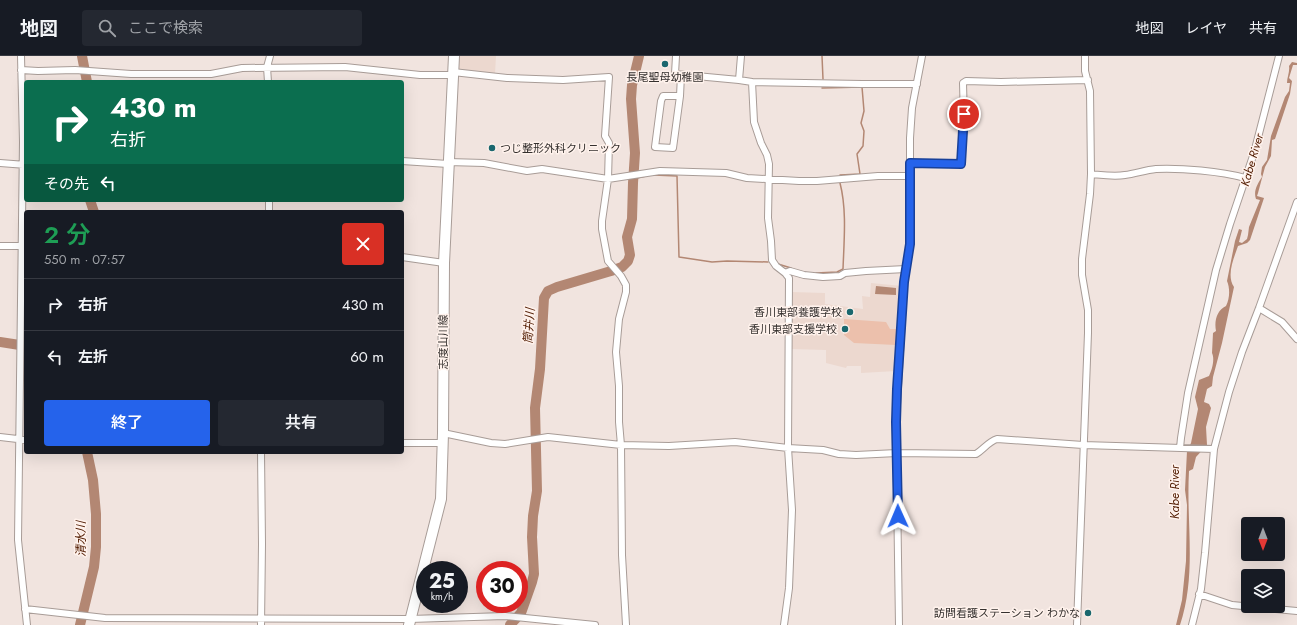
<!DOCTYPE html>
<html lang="ja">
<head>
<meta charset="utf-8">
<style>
  body { margin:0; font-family:Jost,"Noto Sans JP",sans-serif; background:#242831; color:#f1f3f6; height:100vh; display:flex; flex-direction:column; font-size:15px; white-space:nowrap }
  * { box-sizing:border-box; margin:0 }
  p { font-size:13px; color:#9ea1a6 }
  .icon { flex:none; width:22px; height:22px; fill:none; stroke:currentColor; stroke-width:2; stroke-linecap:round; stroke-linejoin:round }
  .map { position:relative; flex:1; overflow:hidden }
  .drawer { position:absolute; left:24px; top:154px; width:380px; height:244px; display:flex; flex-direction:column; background:#171b24; border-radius:4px; box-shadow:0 4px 16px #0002 }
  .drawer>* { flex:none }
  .banner { position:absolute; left:24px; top:24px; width:380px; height:122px; border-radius:4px; box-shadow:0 4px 16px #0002; background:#0b6e4f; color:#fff; overflow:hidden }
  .needle { width:26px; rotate:180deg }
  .tools { position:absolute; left:1241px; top:461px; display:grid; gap:8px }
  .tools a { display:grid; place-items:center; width:44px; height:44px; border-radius:4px; background:#171b24; box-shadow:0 4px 16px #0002; font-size:20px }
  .speed { position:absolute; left:416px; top:505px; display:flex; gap:8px; font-size:20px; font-weight:700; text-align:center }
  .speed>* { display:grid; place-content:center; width:52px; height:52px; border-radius:50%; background:#171b24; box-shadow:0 4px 16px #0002; line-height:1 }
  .speed small { font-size:10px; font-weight:400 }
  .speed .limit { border:6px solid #d22; background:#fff; color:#111 }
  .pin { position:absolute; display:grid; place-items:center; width:34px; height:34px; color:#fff; margin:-17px; border:2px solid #fff; border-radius:50%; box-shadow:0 1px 4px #0007 }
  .me { position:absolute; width:44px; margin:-22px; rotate:359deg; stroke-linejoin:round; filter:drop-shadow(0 0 3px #0008) }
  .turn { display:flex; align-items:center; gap:14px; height:84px; padding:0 20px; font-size:18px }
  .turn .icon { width:52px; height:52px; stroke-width:2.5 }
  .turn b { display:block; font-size:28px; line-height:34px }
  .then { display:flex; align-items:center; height:38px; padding:0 20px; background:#0003; gap:8px; font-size:15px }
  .round { display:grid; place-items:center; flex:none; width:42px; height:42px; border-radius:4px; background:#242831 }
  .head { display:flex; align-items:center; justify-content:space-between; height:68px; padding:0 20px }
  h1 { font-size:24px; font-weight:600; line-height:30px; color:#1e9e55 }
  .cta { display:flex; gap:8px; margin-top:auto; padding:8px 20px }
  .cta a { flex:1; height:46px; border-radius:4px; background:#2563eb; color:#fff; font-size:16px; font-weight:600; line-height:46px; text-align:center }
  .cta a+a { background:#242831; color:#f1f3f6 }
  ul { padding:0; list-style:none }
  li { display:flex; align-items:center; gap:12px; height:52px; padding:0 20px; border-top:1px solid #363941 }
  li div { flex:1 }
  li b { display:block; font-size:15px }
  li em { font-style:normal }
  header { display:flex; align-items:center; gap:24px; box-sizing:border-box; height:56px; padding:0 20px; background:#171b24; border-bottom:1px solid #363941 }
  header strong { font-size:19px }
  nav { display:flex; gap:22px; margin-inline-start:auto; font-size:14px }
  .search { width:280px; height:36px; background:#242831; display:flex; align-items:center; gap:10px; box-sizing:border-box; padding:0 14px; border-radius:4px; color:#9ea1a6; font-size:15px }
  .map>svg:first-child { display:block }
  .built { fill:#ecd8cf }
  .green { fill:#ecc0ac }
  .water { fill:#b38773 }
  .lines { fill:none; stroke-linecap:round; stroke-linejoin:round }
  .stream { stroke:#b38773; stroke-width:1.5 }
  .river { stroke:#b38773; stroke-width:10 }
  .minor-casing { stroke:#a89c97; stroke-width:8 }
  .primary-casing { stroke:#a89c97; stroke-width:12 }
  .minor { stroke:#fff; stroke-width:6 }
  .primary { stroke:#fff; stroke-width:10 }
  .route-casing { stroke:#184099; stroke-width:10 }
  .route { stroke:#2563eb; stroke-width:7 }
  .poi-dot { fill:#1a676e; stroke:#fff2ec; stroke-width:1.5 }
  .labels { text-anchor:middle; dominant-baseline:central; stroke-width:3; stroke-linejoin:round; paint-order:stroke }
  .poi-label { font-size:11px; fill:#35302e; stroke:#fff2ec; text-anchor:end }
  .street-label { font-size:11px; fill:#35302e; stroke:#fff2ec }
  .water-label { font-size:12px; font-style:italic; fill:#511b00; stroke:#fff2ec }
</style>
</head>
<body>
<header>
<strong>地図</strong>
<div class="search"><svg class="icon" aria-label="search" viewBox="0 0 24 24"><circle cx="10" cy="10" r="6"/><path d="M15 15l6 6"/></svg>ここで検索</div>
<nav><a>地図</a><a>レイヤ</a><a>共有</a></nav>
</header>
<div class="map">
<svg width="1297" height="569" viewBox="0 0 1297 569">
  <rect width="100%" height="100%" fill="#f1e4df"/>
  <path class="built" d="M457 0H496L495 18 459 14 456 12Z
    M871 227 902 230 896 315 861 317V310H847L846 312 826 307V294L791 293V236L825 237V248L863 253 862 240 870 241Z"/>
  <path class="green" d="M844 263 886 266 890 273H896V289L854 287 844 279Z"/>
  <path class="water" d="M1292 6 1297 7V9H1293L1289 22 1292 25 1290 38 1275 83 1272 84 1271 100 1265 111 1258 137 1257 140 1264 142 1250 184 1247 187 1238 190C1234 202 1226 219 1234 231L1222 287 1213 321 1212 330 1207 333 1204 346 1209 348 1211 352 1206 371 1207 389 1196 401 1193 413 1189 415C1186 467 1197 518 1180 569H1176L1182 544 1186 505 1187 449 1185 434 1187 395 1191 387 1198 353 1195 341 1199 324 1209 320C1212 314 1215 303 1212 297L1213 277 1216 275C1214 265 1217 254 1226 250 1230 242 1230 232 1227 225L1235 185 1239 173 1242 174 1239 186 1242 187 1247 183 1248 179 1249 171 1260 144 1256 143C1253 135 1258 127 1262 121L1261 118 1262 111 1267 104 1271 80 1285 41 1289 35 1290 27H1287C1287 21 1290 16 1289 10Z
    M876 230 896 232V239L875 238Z"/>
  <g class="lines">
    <path class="stream" d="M822 0 823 23
      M822 32 862 31 864 55 861 67 864 75 863 90 857 98 860 118 840 119
      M654 119 677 120 679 201 712 206 727 205 768 206
      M633 123 646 120
      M778 208 791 212
      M816 217 837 216 843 213C844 185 847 154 840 127"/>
    <path class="river" d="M82 0 87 26
      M90 144 94 156
      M0 286 26 290
      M80 569 94 511 96 491V458L93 424 87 396
      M510 569 521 557 532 526 534 518 532 481 533 460 537 435 535 352 540 313 544 242 548 235 557 231 611 215 622 211 628 205 630 199 627 181 632 163 633 127 635 97 631 43 632 29 639 0"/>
    <defs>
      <path id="minor" d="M21 0 23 86 18 484 27 569
        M676 0 675 18 739 24
        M741 0 739 24 752 26 754 66 761 87 767 99 769 108 768 162 771 185 772 204 776 210 785 217 789 222 788 392 792 454 789 532 784 569
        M21 14 38 15 75 14 131 18H211L242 12 345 11 420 19H453
        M453 16 507 22 563 24 609 21 605 80 609 87 608 123 602 165V173L608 205 621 220 626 229V236L619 263 616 296 619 330V366L621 389 622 499 626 569
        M268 26 267 11 270 0
        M752 26 862 28H917
        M680 40H663L661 45 655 91 673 92 680 40 681 19
        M402 105 448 108
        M448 106 484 107 527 115 542 113 608 123 660 115 726 117 747 122 799 125H817L878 120H910
        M0 107 26 109
        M910 107 961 108C964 81 964 55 963 27L966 25 1001 26 1088 24
        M1091 118C1102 119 1114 121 1125 119 1135 118 1145 114 1156 113 1182 112 1220 115 1245 122
        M269 156V144
        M0 190H22
        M402 201 444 207
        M785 217 790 215 804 219 823 221 840 220 845 217 866 215 906 213
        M1259 252 1282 266 1297 283
        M443 377 491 387 505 388 548 381 621 389 669 390 735 386 788 392 823 394 839 398 856 399 897 397 976 398C984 393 988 386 997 383L1083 389 1214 393
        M0 381 26 384
        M402 387H443
        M1180 392 1181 382 1188 337 1216 214 1230 168 1254 97 1279 0
        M1199 538 1232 549 1297 555
        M25 553 105 562 410 563 505 560 595 569
        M261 569 262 488 261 396
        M899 569 896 366 904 226 910 188V82L912 52 922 0
        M1077 569 1088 277V254L1082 219V203L1090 138 1091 118 1090 35 1085 15V0
        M1192 569 1201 533 1205 497 1214 393 1229 336 1242 296 1259 252 1297 146"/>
      <path id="primary" d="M409 569 441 443 443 377 444 207 454 0"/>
    </defs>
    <use href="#minor" class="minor-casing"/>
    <use href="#primary" class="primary-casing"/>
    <use href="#minor" class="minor"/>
    <use href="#primary" class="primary"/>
  </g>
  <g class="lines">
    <defs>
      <path id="route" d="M898 460 896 366 897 333 904 226 910 188V107L961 108 964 58"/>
    </defs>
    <use href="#route" class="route-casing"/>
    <use href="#route" class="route"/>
  </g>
  <g class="poi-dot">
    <circle cx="665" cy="8" r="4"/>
    <circle cx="492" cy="92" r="4"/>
    <circle cx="850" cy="256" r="4"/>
    <circle cx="845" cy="273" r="4"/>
    <circle cx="1088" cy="557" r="4"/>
  </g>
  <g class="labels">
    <g class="poi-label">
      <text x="665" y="21" text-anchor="middle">長尾聖母幼稚園</text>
      <text x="500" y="92" text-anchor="start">つじ整形外科クリニック</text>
      <text x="842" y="256">香川東部養護学校</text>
      <text x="837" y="273">香川東部支援学校</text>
      <text x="1080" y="557">訪問看護ステーション わかな</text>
    </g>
    <g class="street-label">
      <text transform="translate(443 286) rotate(-90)">志度山川線</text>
    </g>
    <g class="water-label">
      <text transform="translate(1252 104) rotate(-74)">Kabe River</text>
      <text transform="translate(529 270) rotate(-86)">筒井川</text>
      <text transform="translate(1175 436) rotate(-90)">Kabe River</text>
      <text transform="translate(81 483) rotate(-90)">清水川</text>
    </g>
  </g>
</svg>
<div class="tools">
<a><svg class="needle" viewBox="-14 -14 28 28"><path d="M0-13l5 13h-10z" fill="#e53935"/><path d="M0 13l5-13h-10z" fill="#9ea1a6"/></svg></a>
<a><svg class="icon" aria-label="layers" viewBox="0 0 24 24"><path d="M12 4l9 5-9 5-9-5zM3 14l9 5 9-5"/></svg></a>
</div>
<div class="speed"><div>25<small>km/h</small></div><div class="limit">30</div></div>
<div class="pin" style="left:964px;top:58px;background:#d93025"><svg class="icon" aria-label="arrive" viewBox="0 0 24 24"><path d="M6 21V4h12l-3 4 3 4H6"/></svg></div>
<svg class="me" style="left:898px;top:460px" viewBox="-20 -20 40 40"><path d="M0-17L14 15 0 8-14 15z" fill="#2563eb" stroke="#fff" stroke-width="4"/></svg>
<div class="banner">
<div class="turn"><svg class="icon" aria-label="right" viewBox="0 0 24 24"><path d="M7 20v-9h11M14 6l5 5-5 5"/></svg><div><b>430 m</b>右折</div></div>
<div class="then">その先<svg class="icon" aria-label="left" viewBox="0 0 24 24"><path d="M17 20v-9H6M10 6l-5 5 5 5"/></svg></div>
</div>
<section class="drawer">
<div class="head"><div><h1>2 分</h1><p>550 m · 07:57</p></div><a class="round" style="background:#d93025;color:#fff"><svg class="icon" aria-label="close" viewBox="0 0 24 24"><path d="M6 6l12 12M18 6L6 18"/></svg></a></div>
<ul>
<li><svg class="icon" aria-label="right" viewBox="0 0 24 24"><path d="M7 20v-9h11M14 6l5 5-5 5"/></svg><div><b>右折</b></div><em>430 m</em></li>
<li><svg class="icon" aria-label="left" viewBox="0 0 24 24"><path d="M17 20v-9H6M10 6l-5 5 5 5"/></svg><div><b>左折</b></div><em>60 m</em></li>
</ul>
<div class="cta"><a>終了</a><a>共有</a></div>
</section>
</div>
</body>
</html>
